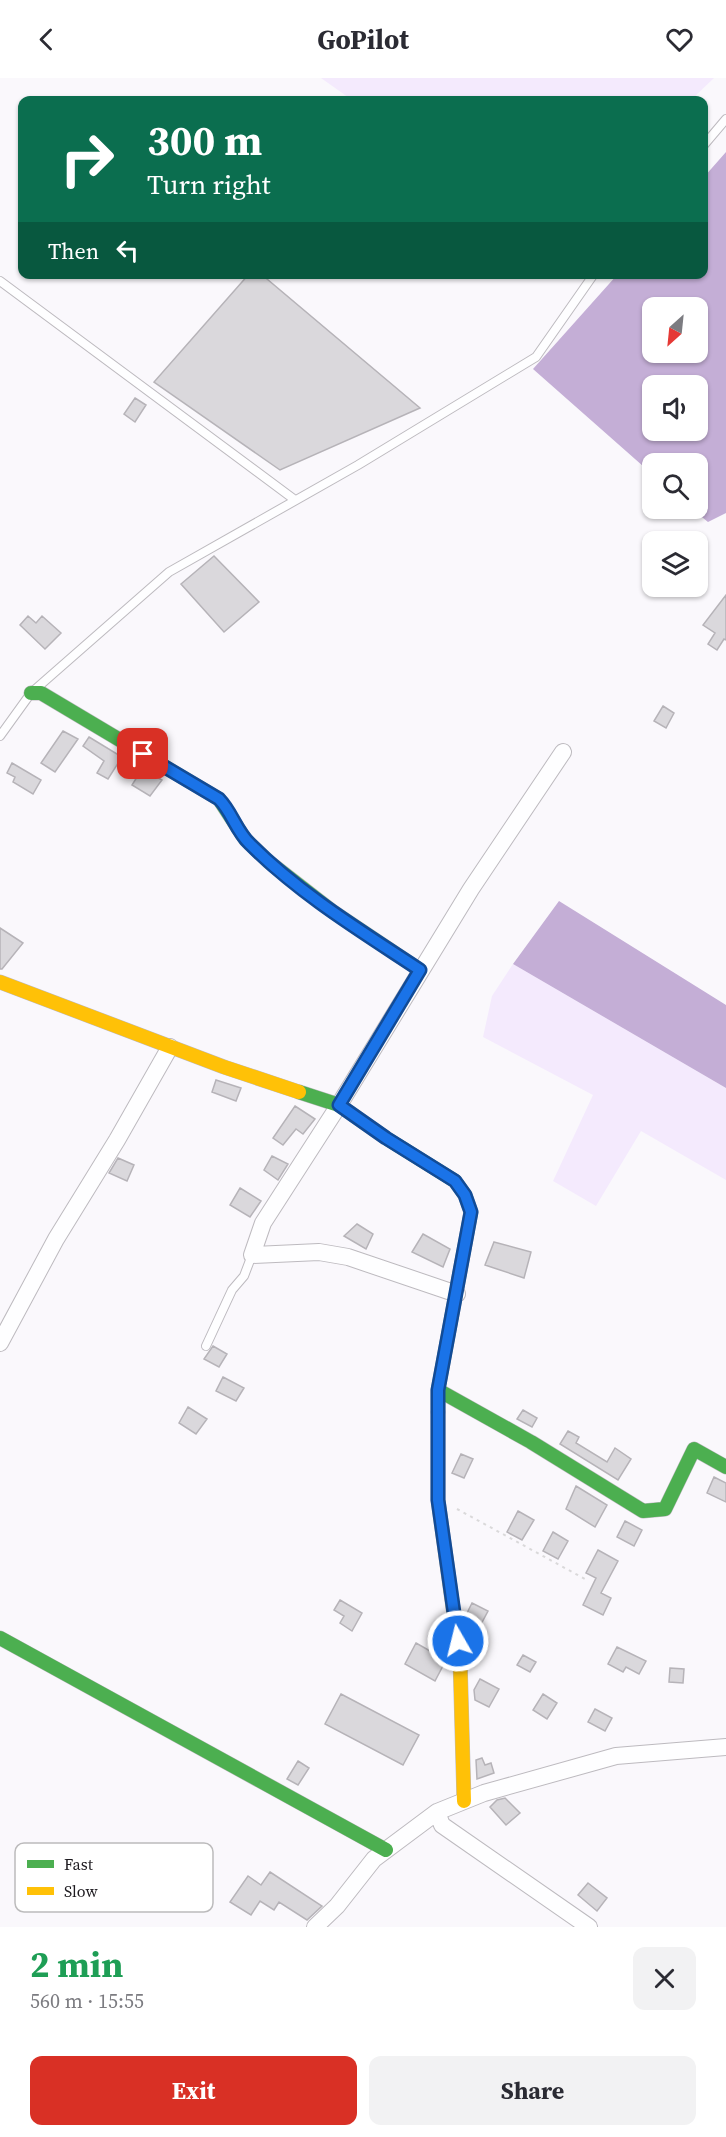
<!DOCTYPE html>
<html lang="en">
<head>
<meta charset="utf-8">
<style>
  body { margin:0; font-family:"Source Serif 4",serif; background:#f2f2f3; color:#2b2b33; height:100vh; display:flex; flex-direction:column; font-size:22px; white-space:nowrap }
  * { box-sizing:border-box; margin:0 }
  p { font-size:20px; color:#7c7c81 }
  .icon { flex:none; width:33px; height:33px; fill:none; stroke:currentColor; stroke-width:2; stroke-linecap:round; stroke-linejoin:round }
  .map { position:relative; height:1849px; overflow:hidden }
  .details { display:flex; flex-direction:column; background:#fff; flex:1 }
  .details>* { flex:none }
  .hud { position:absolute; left:18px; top:18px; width:690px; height:183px; border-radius:12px; box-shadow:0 2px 4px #0004; background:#0b6e4f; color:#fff; overflow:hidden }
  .needle { width:39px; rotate:207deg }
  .buttons { position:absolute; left:642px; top:219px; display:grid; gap:12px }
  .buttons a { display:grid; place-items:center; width:66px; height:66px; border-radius:12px; background:#fff; box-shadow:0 2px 4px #0004; font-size:30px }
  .pin { position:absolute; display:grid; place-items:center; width:51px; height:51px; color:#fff; margin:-26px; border-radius:12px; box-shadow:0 3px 9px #0006 }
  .me { position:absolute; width:66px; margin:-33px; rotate:352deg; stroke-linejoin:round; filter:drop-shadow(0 0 4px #0008) }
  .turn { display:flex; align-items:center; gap:21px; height:126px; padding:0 30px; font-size:27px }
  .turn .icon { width:78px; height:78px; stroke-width:2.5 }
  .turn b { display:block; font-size:42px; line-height:51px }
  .then { display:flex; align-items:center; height:57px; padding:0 30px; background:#0003; gap:12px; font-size:22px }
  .round { display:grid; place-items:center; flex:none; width:63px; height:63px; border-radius:12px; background:#f2f2f3 }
  .summary { display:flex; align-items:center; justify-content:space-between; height:102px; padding:0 30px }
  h1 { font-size:36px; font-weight:700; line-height:45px; color:#1e9e55 }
  .button { display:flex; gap:12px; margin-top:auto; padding:12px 30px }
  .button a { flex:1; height:69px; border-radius:12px; background:#d93025; color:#fff; font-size:24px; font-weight:700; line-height:69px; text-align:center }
  .button a+a { background:#f2f2f3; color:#2b2b33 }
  header { display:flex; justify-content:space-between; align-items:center; height:78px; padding:0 30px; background:#fff; font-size:27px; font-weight:700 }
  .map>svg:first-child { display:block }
  .green { fill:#f4eafd }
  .water { fill:#c4aed6; fill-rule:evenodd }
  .building { fill:#dad8dc; stroke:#b6b3b8; stroke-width:1.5 }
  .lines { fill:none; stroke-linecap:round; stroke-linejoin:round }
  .lane-casing { stroke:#bdbabf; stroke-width:10 }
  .street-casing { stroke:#bdbabf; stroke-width:18 }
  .fast-casing { stroke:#bdbabf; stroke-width:15 }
  .slow-casing { stroke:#bdbabf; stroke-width:15 }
  .path { stroke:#dad9da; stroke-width:2; stroke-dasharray:3 4.5; stroke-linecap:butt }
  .lane { stroke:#fefeff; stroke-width:8 }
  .street { stroke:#fefeff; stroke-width:16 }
  .fast { stroke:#4caf50; stroke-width:14 }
  .slow { stroke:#ffc107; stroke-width:14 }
  .route-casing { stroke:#114b97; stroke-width:15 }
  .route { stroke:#1a73e8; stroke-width:10 }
  .key { fill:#fff; stroke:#bcbbbc; stroke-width:1.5 }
  .key-label { font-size:16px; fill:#1e1b20 }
</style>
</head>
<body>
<header><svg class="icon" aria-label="back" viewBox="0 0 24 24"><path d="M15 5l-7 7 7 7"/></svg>GoPilot<svg class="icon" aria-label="heart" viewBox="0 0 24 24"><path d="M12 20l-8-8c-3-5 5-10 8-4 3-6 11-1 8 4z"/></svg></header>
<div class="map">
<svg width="726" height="1849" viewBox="0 0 726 1849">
  <rect width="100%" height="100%" fill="#faf8fc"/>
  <path class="green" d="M321 0H714L691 22H352Z
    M513 886 726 1010V1102L641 1053 596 1128 553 1103 593 1017 483 959 492 918Z"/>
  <path class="water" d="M726 74V435L708 444 692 431 698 430V386H652V396L533 291 617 197 704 196V99ZM652 230H698V274H652ZM652 308H698V352H652Z
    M559 823 726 927V1010L513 886Z"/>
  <path class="building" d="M249 196H261L420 330 280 392 154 304Z
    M135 320 146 327 135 344 124 336Z
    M214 478 259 524 224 554 181 506Z
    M726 517V562L724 561 717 572 708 566 715 555 703 547Z
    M28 538 36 545 42 538 61 555 45 571 20 547Z
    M663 628 674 635 666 650 654 643Z
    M63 653 78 661 55 694 41 685Z
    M89 659 122 679 108 701 97 695 104 683 83 668Z
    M12 685 41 702 33 716 13 704 15 699 7 695Z
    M142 691 162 702 150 718 132 707Z
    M0 850 23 865 2 891H0Z
    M216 1002 241 1010 236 1023 212 1014Z
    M295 1028 315 1041 303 1056 296 1051 283 1067 273 1060Z
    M272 1078 288 1086 278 1102 264 1092Z
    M118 1080 134 1087 127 1103 109 1095Z
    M240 1110 261 1123 250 1139 230 1127Z
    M357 1146 373 1156 366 1171 344 1158Z
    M423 1156 450 1171 443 1189 412 1174Z
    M494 1164 531 1174 524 1200 485 1187Z
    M213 1268 227 1276 219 1289 204 1281Z
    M223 1299 244 1310 236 1323 216 1313Z
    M188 1329 207 1341 196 1356 179 1345Z
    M523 1332 537 1340 532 1349 517 1341Z
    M568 1353 579 1359 576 1365 607 1384 615 1370 631 1381 618 1402 560 1366Z
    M461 1376 473 1381 464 1400 452 1395Z
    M714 1399 726 1405V1424L707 1415Z
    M576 1408 607 1427 595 1449 566 1431Z
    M518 1433 534 1442 522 1462 507 1454Z
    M625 1443 642 1452 634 1468 617 1459Z
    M553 1454 568 1463 558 1481 543 1473Z
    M598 1472 618 1483 601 1515 611 1520 603 1537 583 1527 596 1500 586 1495Z
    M340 1522 362 1535 352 1553 340 1545 344 1538 334 1532Z
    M472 1525 488 1533 479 1550 469 1545 467 1535Z
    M416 1565 446 1582 435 1603 405 1586Z
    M617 1569 646 1583 639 1596 626 1589 623 1594 608 1586Z
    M523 1577 536 1584 530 1594 517 1587Z
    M670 1590 684 1591 683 1605 669 1604Z
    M480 1601 499 1611 489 1629 475 1622 474 1612Z
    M341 1616 419 1657 403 1687 325 1646Z
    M543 1616 557 1625 547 1641 533 1632Z
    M595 1631 612 1640 605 1653 588 1644Z
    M482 1680 485 1687 491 1685 494 1695 477 1701 476 1682Z
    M298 1683 309 1690 298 1707 287 1701Z
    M505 1720 520 1735 506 1747 490 1729 497 1722Z
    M270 1794 322 1828 307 1842 279 1824 274 1832 260 1823 251 1837 230 1824 248 1798 261 1807Z
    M588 1805 607 1820 597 1833 578 1817Z"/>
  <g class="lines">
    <defs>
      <path id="lane" d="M704 67 726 41
        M0 203 295 422
        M0 658 31 615 169 494 358 387 536 279 594 196
        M206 1268 232 1212 244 1198 252 1177"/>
      <path id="street" d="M457 1216 348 1179 319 1174 252 1177 263 1145 339 1027 471 811 563 674
        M0 1265 56 1161 117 1062 170 969
        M437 1734 442 1747 589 1849
        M315 1849 337 1828 374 1781 437 1734 484 1715 616 1678 726 1669"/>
      <path id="fast" d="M31 615H41L219 721 245 761 269 784 332 833 420 892
        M299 1014 339 1027 386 1060 455 1103 465 1117 471 1134 438 1312V1334
        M438 1312 531 1364 643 1433 665 1431 694 1371 726 1389
        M0 1560 386 1772"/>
      <path id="slow" d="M0 904 224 989 299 1014
        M438 1334V1422L460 1580 464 1723"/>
    </defs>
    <use href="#lane" class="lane-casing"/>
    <use href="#street" class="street-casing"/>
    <use href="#fast" class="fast-casing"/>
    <use href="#slow" class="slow-casing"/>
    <path class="path" d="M457 1431 585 1501"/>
    <use href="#lane" class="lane"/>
    <use href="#street" class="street"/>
    <use href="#fast" class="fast"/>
    <use href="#slow" class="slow"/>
  </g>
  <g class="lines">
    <defs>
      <path id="route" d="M143 676 219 721C232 734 236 753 250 766 300 816 361 853 420 892L339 1027 386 1060 455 1103 465 1117 471 1134 438 1312V1422L458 1563"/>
    </defs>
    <use href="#route" class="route-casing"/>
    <use href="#route" class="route"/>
  </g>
  <rect x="15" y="1765" width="198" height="69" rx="9" class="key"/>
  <rect x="27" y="1782" width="27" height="8" fill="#4caf50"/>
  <rect x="27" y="1809" width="27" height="8" fill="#ffc107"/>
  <g class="key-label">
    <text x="64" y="1792">Fast</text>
    <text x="64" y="1819">Slow</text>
  </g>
</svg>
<div class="buttons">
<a><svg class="needle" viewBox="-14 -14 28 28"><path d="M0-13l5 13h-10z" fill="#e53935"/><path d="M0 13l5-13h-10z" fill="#7c7c81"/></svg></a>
<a><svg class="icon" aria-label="sound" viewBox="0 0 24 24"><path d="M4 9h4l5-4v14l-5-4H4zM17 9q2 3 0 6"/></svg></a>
<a><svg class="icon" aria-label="search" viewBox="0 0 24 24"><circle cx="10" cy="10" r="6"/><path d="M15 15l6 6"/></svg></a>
<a><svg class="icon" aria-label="layers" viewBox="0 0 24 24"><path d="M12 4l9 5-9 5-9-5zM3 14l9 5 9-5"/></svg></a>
</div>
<div class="pin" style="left:143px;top:676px;background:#d93025"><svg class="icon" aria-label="arrive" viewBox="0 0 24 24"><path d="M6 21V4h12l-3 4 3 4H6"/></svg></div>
<svg class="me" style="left:458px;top:1563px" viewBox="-20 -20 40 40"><circle r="17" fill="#1a73e8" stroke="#fff" stroke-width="3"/><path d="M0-11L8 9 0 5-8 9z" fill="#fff"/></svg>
<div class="hud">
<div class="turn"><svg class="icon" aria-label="right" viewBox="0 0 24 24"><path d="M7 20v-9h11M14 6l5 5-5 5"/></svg><div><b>300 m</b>Turn right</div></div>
<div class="then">Then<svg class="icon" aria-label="left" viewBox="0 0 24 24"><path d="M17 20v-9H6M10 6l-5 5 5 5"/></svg></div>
</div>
</div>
<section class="details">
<div class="summary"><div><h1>2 min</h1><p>560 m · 15:55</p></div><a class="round"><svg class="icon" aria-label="close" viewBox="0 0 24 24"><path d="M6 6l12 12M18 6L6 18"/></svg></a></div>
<div class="button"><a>Exit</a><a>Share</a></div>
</section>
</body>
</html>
